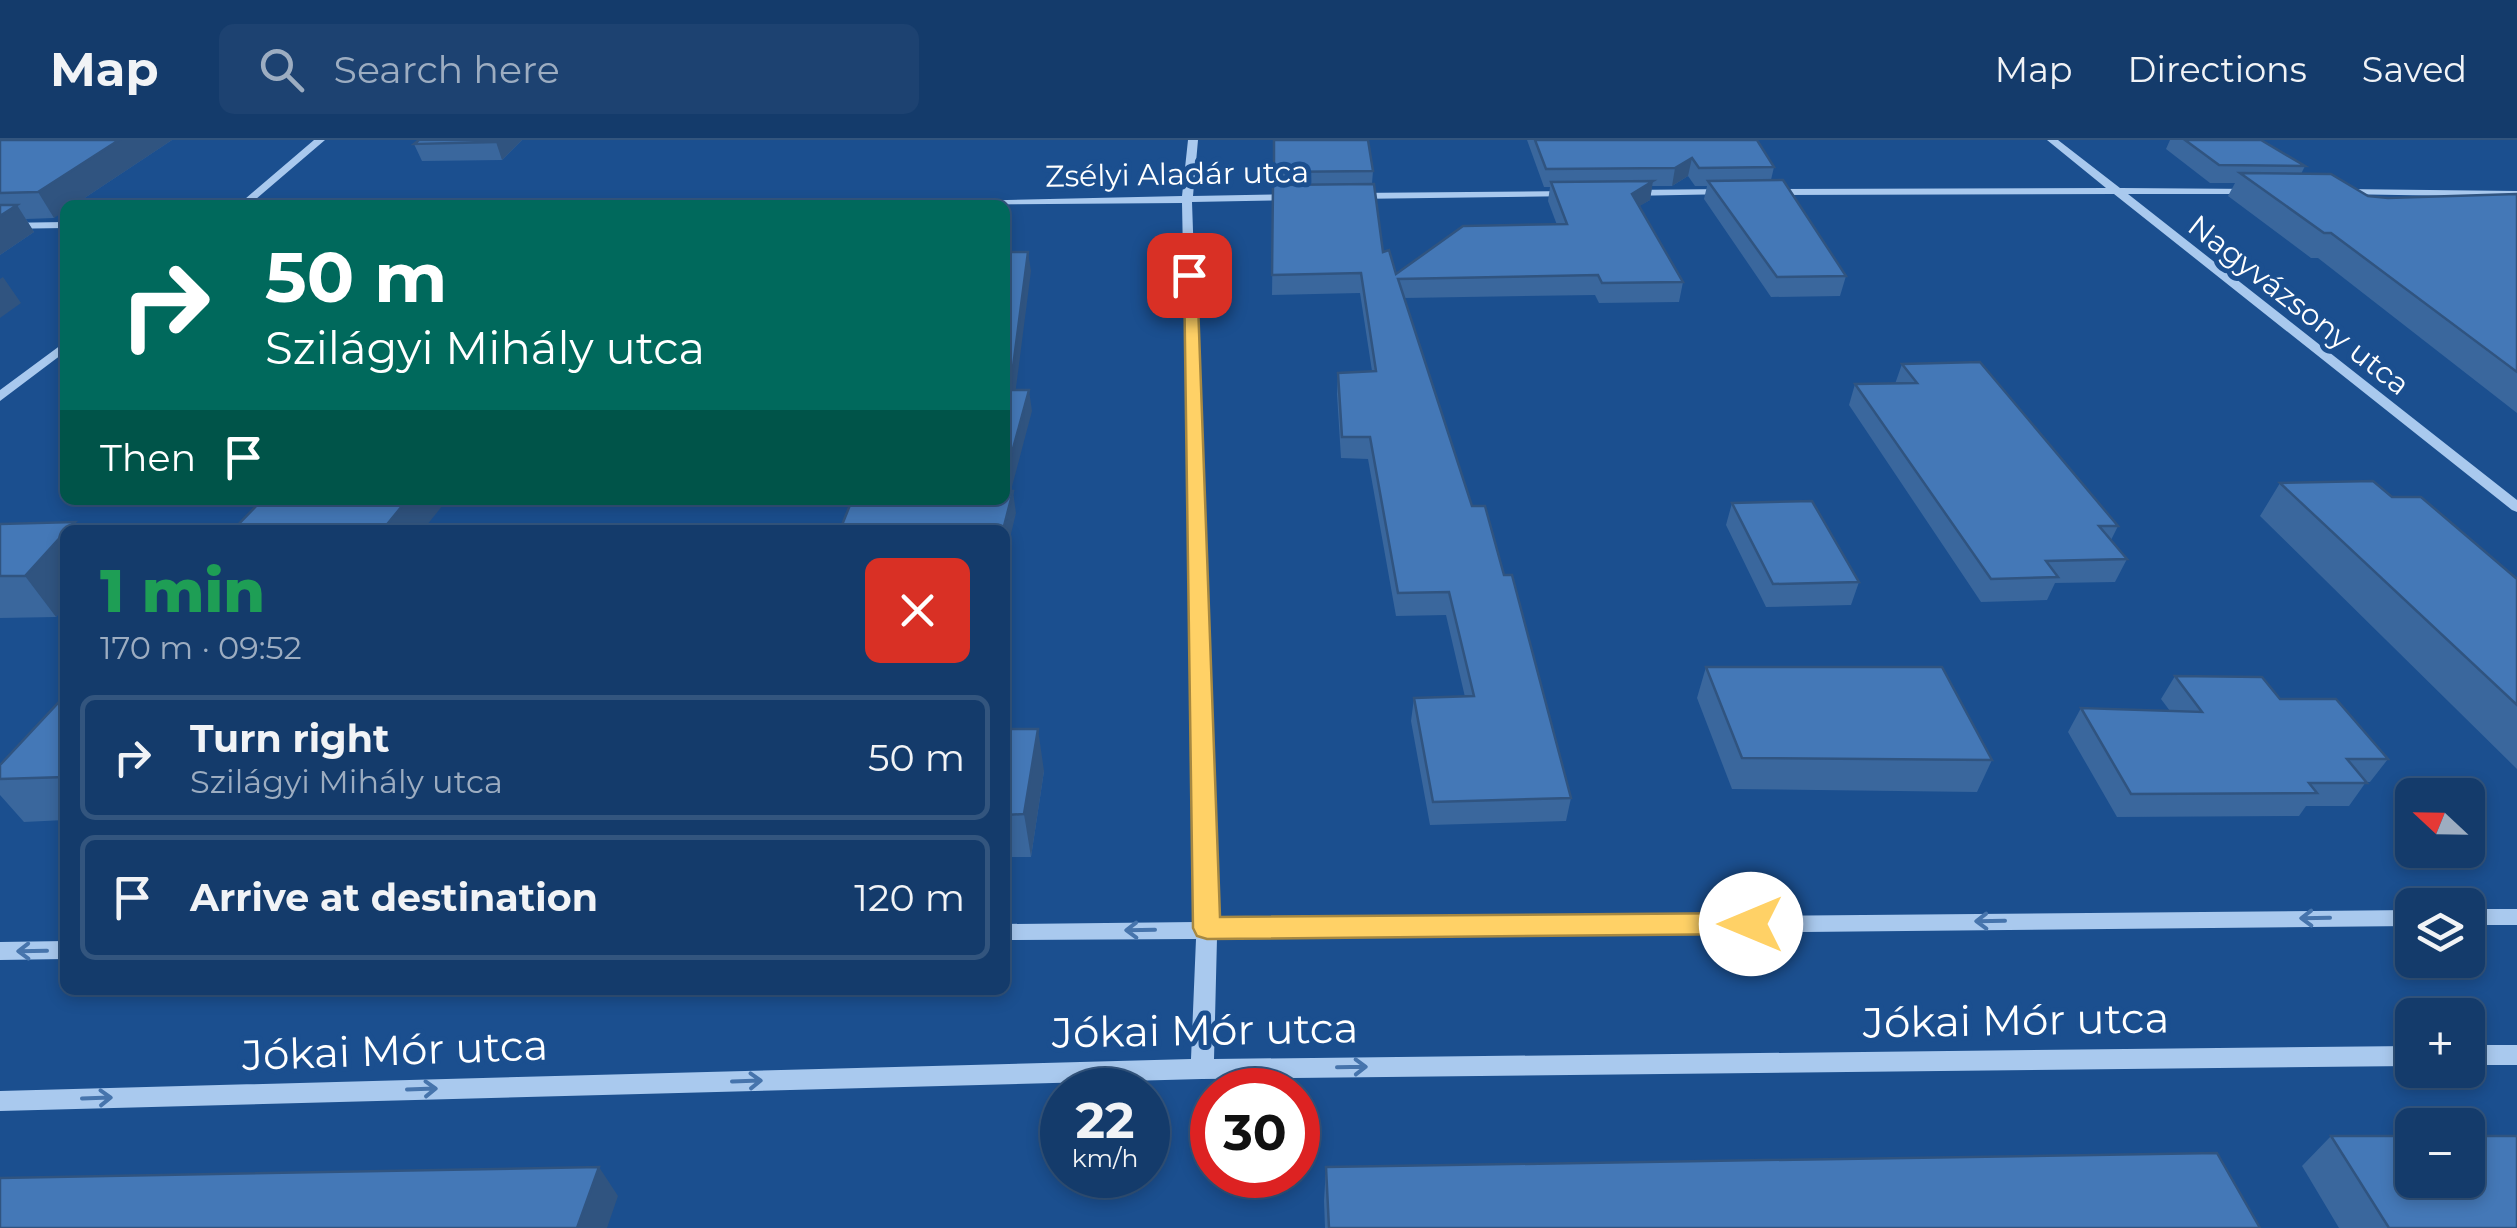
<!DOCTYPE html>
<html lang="en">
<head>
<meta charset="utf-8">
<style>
  body { margin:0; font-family:Montserrat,sans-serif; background:#1d4271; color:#f1f3f6; height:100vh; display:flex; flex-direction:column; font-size:38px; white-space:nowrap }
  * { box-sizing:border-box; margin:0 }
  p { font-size:32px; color:#9dadc1 }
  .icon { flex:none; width:55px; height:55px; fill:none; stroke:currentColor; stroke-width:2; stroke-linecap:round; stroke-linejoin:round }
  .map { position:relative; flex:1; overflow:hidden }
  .side { position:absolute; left:60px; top:385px; width:950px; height:470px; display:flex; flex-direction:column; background:#143b6b; border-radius:15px; box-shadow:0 5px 15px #0003,0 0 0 2px #33557e }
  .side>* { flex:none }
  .banner { position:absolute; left:60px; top:60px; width:950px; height:305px; border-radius:15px; box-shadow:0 5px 15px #0003,0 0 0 2px #33557e; background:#00695c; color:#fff; overflow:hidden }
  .needle { width:65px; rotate:292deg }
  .tools { position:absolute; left:2395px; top:638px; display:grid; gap:20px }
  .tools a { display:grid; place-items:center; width:90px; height:90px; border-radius:15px; background:#143b6b; box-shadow:0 5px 15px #0003,0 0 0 2px #33557e; font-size:50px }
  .speed { position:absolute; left:1040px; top:928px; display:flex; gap:20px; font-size:50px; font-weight:700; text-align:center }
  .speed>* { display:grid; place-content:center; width:130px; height:130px; border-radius:50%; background:#143b6b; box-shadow:0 5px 15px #0003,0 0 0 2px #33557e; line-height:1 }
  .speed small { font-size:25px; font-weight:400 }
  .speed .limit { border:15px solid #d22; background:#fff; color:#111 }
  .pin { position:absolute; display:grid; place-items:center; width:85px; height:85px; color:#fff; margin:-42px; border-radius:20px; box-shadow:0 5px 15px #0006 }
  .me { position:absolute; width:110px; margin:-55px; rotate:270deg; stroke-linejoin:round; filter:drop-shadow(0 0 8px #0008) }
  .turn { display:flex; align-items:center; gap:35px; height:210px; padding:0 40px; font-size:45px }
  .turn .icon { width:130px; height:130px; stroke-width:2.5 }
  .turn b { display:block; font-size:70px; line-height:85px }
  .then { display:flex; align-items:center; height:95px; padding:0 40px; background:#0003; gap:20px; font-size:38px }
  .round { display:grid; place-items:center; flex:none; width:105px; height:105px; border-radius:15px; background:#1d4271 }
  .overview { display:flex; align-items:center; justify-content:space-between; height:170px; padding:0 40px }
  h1 { font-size:60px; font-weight:800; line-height:75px; color:#1e9e55 }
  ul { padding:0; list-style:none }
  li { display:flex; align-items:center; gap:30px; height:125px; margin:0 20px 15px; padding:0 20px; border:5px solid #33557e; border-radius:15px }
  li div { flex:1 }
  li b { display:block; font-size:38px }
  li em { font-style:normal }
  header { display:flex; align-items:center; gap:60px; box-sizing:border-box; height:140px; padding:0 50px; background:#143b6b; border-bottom:2px solid #33557e }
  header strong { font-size:48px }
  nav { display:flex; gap:55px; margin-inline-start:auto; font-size:35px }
  .search { width:700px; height:90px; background:#1d4271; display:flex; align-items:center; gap:25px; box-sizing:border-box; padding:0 35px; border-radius:15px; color:#9dadc1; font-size:38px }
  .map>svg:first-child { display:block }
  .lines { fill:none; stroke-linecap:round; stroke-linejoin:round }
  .minor { fill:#a9c9ee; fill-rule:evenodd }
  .wall { fill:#3a679d }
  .shaded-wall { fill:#305480 }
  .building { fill:#4478b7; stroke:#305480; stroke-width:2.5 }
  .oneway { stroke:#4674ac }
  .route { fill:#ffd166; stroke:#a68842; stroke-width:2.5 }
  .labels { text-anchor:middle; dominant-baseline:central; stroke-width:10; stroke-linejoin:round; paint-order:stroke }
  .far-street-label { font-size:30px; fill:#fff; stroke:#1b4f8f }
  .near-street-label { font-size:42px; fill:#fff; stroke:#1b4f8f }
</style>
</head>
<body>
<header>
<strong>Map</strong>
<div class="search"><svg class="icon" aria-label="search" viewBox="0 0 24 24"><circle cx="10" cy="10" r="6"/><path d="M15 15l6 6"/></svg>Search here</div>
<nav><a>Map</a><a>Directions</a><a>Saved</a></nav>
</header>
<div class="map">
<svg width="2517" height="1088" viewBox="0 0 2517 1088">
  <rect width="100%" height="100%" fill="#1b4f8f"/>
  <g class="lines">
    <path class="minor" d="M314 0H325L249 65H238Z
      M1188 0H1198L1193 56 1297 54 1302 57 1297 60 1192 62 1217 781 2412 770V786L1217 798 1214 919 2412 906V926L1202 939 0 971V951L1191 919 1196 799 1005 800V784L1196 782 1182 63 912 65 917 62 1182 56Z
      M2047 0H2058L2120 48 2256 49V53L2252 54H2128L2517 360V372L2512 370 2114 54 1768 55 1763 52 1768 49 2106 48Z
      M1727 49 1732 52 1731 54 1628 56 1623 53 1628 50Z
      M2343 49 2517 51V57L2339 54 2338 52Z
      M1572 51 1576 52V56L1353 59 1348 56 1353 53Z
      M65 82V88L0 89V83Z
      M65 202V212L0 261V250Z
      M2468 769H2517V785H2468Z
      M65 801V819L0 820V802Z
      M2468 905H2517V925H2468Z"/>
  </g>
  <path class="wall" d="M0 0H172L74 65H65L54 78 26 79 34 92 0 115Z
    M419 0H522L502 20 422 21 414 4Z
    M1274 0 1373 31 1372 44 1383 112 1396 134 1557 85 1548 61 1550 47H1544L1527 0H1757L1774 27 1771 40 1846 136 1840 156 1771 157 1704 59 1707 46H1695L1688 36 1672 46H1652L1650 60 1639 66 1683 142 1679 162 1599 163 1595 155 1404 158 1472 366 1504 435 1571 658 1566 681 1430 685 1411 581 1414 558 1465 557 1446 475 1396 476 1368 319 1341 318 1337 254 1338 233 1372 231 1360 153 1272 155Z
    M2170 0H2261L2305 26 2301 34 2368 56 2388 58 2517 54V273L2318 118H2311L2228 56 2235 43H2210L2166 9Z
    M1902 224 2118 386 2111 400 2127 419 2115 442 2055 443 2047 460 1981 462 1849 265 1855 244H1895Z
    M2280 343 2392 357 2517 439V629L2260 376Z
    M1732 363 1859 442 1851 465 1766 467 1726 385Z
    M75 382 81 390H65V466L56 477 0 478V384Z
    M1706 527 1992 620 1977 652 1732 649 1697 558Z
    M2175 536 2280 559 2388 619 2370 642H2366L2349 666H2306L2299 676 2117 677 2068 592 2081 568 2170 571 2161 559Z
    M65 561V680L24 682 0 655V625Z
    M1005 589 1044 631 1031 717H1005Z
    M2331 996 2517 1088H2339L2302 1026Z
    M1326 1027 2260 1088H1325L1324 1061Z"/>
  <path class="shaded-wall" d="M119 0H172L74 65H65V71L54 78 38 52Z
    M498 0H522L502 20 496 2Z
    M1692 18 1688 36 1672 46 1675 28Z
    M1653 41 1650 60 1628 73 1632 54Z
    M17 65 34 92 0 115V76Z
    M1028 112 1031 131 1013 271 1010 250Z
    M3 137 21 163 0 178V139Z
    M1029 250 1032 271 1005 373V338Z
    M1013 351 1016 373 1005 419V390H1003Z
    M407 360H447L423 390H385L384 388Z
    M75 382 81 390H67Z
    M65 392V466L56 477 25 436Z
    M1038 589 1044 631 1031 717 1024 674Z
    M599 1027 618 1056 607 1088H577Z"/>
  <path class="building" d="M0 0H119L38 52 0 53Z
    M419 0H498L496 2 414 4Z
    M1274 0H1368L1373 31 1274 32Z
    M1535 0H1757L1774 27 1699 28 1692 18 1675 28 1546 29Z
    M2185 0H2261L2305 26 2219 25Z
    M2240 33 2331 34 2368 56 2388 58 2517 54V232L2331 93H2324Z
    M1783 40 1846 136 1777 137 1708 41Z
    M1653 41 1632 54 1683 142 1602 143 1598 135 1398 139 1472 366H1485L1504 435H1512L1571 658 1433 662 1414 558 1474 556 1449 452 1398 453 1370 297H1342L1338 233 1376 231 1361 133 1272 135 1273 45 1374 44 1383 112 1389 110 1396 134 1463 86 1567 84 1551 42Z
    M0 65H17L0 76Z
    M1005 112H1028L1010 250H1029L1005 338Z
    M1980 222 2118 386H2099L2127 419 2046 421 2058 437 1991 439 1855 244 1917 243 1902 224Z
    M2373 341 2392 357H2421L2517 439V565L2280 343Z
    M1005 351H1013L1003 390H840L852 360H1005Z
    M262 360H407L384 388 406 387 404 390H233Z
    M1812 361 1859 442 1773 444 1732 363Z
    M75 382 67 390H65V392L25 436H0V384Z
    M1706 527H1942L1992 620 1742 618Z
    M2175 536 2262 537 2280 559H2336L2388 619H2347L2367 643H2309L2317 653 2131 654 2081 568 2202 572Z
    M65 561V637L0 639V625L59 562Z
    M1005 589H1038L1024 674 1005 675Z
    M2331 996H2412V1040H2468V996H2517V1088H2389Z
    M2217 1013 2260 1088H1329L1326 1027Z
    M599 1027 577 1088H0V1038Z"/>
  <defs><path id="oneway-shaft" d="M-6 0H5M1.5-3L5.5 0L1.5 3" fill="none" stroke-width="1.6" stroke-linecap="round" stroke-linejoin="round" transform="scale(2.5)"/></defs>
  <g class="oneway">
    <use href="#oneway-shaft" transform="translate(2315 778) rotate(179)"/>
    <use href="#oneway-shaft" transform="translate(1990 781) rotate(179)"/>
    <use href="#oneway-shaft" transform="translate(1140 790) rotate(179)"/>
    <use href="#oneway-shaft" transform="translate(32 811) rotate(179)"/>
    <use href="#oneway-shaft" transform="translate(1352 927) rotate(-1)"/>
    <use href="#oneway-shaft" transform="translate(747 941) rotate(-2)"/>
    <use href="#oneway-shaft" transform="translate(422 949) rotate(-2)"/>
    <use href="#oneway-shaft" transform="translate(97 958) rotate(-2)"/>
  </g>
  <path class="route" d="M1184 132 1197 135 1220 777 1751 773 1761 776 1765 784 1761 791 1751 794 1207 799 1197 796 1193 788Z"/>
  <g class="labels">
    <g class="far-street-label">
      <text transform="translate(1177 34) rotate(-1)">Zsélyi Aladár utca</text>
      <text transform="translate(2299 165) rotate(38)">Nagyvázsony utca</text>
    </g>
    <g class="near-street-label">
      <text transform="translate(2016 880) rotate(-1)">Jókai Mór utca</text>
      <text transform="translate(1205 890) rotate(-1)">Jókai Mór utca</text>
      <text transform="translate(395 910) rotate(-2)">Jókai Mór utca</text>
    </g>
  </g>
</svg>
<div class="tools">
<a><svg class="needle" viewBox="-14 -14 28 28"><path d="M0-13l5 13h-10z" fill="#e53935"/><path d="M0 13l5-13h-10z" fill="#9dadc1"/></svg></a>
<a><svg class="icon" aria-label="layers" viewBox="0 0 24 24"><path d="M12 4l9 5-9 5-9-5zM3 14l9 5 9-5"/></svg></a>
<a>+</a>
<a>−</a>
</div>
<div class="speed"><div>22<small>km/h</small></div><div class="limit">30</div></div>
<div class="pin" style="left:1189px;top:135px;background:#d93025"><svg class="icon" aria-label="arrive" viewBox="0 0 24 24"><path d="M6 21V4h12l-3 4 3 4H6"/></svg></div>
<svg class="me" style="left:1751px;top:784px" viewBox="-20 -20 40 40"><circle r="19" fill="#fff"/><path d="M0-13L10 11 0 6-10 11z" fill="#ffd166"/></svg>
<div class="banner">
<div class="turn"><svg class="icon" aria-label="right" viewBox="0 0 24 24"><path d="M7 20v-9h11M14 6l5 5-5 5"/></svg><div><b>50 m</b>Szilágyi Mihály utca</div></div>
<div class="then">Then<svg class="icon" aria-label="arrive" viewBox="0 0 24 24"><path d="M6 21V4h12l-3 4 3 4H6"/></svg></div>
</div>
<section class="side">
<div class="overview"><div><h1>1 min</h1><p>170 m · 09:52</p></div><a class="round" style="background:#d93025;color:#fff"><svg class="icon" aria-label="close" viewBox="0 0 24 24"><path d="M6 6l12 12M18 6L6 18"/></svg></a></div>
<ul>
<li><svg class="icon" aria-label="right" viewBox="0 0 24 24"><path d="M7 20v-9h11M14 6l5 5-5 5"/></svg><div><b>Turn right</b><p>Szilágyi Mihály utca</p></div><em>50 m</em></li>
<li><svg class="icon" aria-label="arrive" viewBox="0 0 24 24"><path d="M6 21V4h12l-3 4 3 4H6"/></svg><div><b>Arrive at destination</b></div><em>120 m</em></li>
</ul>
</section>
</div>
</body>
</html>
